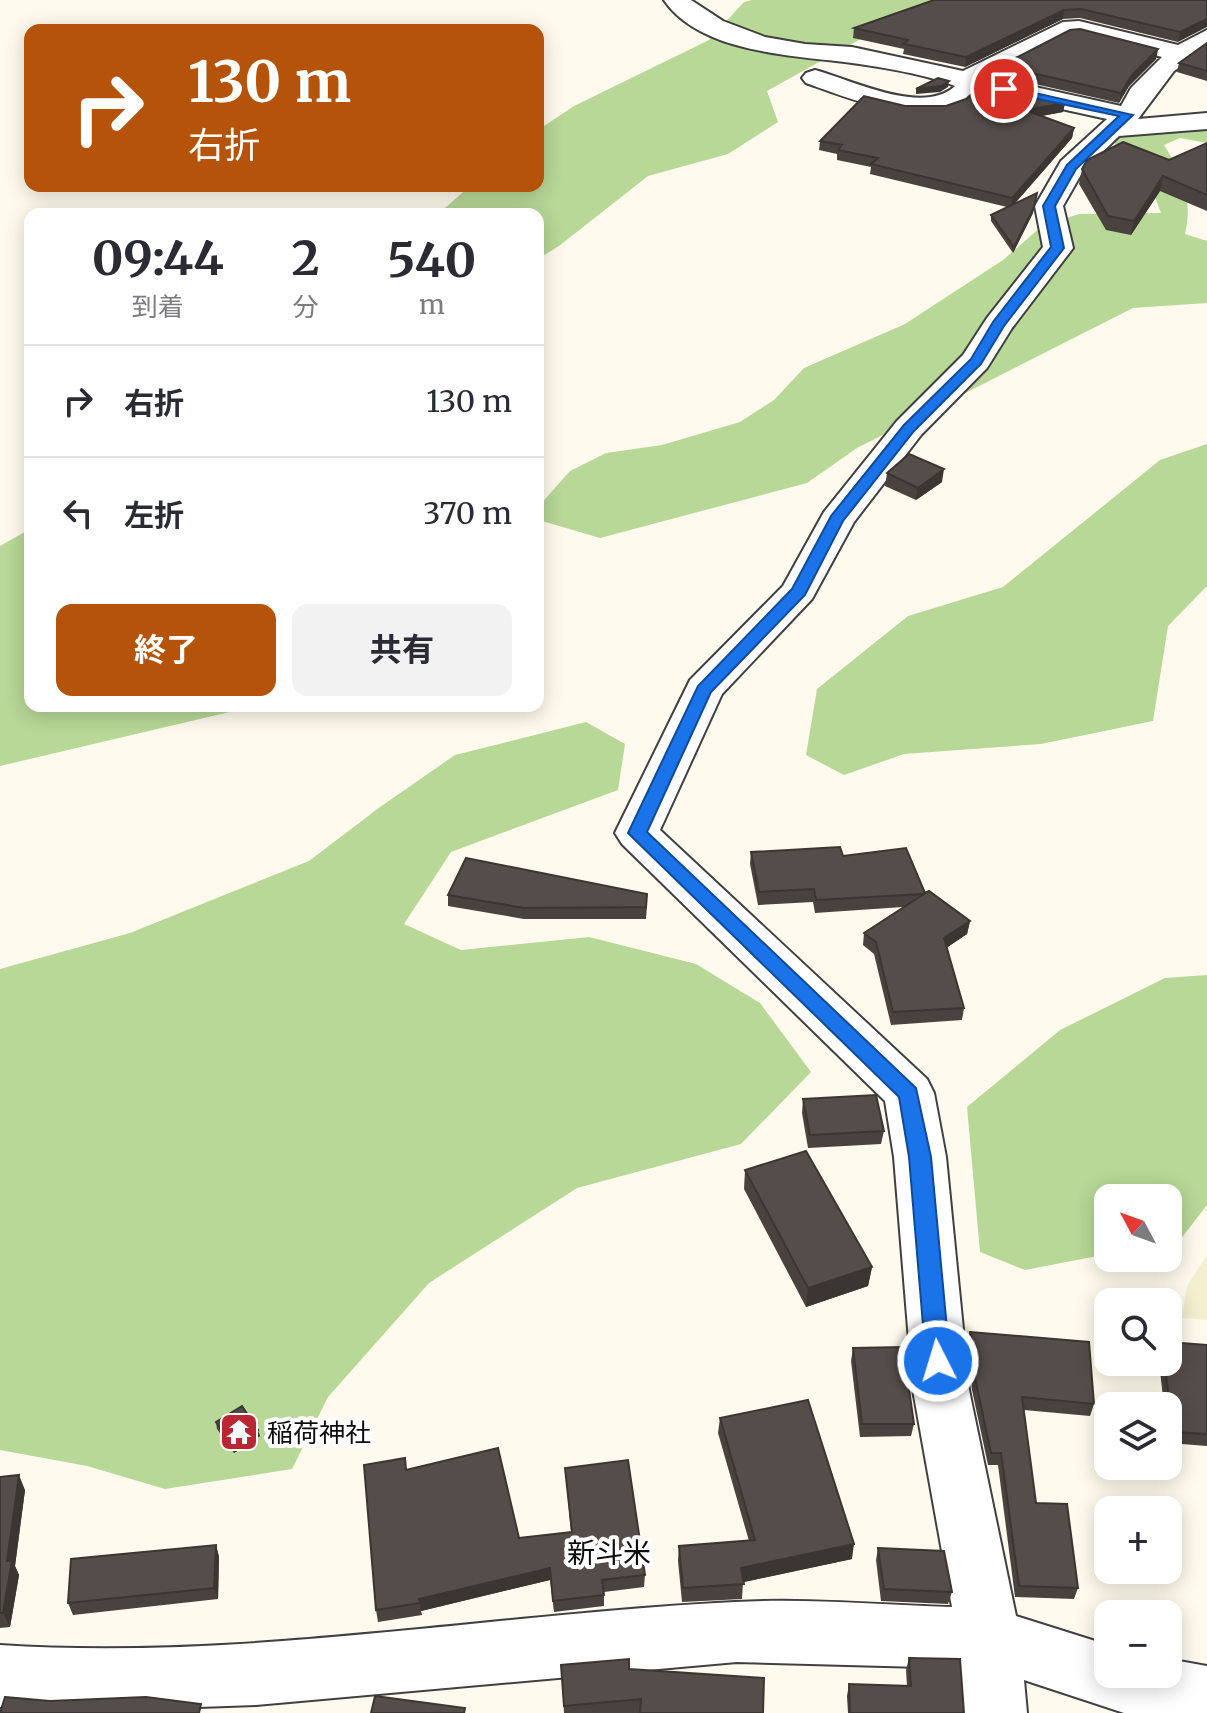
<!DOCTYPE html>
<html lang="ja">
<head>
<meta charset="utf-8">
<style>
  body { margin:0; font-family:Merriweather,"Noto Sans JP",serif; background:#f2f2f3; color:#2b2b33; height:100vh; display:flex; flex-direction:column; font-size:30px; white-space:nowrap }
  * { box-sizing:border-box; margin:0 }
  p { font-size:26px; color:#7c7c81 }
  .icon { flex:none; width:44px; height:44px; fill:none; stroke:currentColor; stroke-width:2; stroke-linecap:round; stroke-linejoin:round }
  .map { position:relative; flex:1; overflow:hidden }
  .drawer { position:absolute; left:24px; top:208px; width:520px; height:504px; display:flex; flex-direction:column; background:#fff; border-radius:16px; box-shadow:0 4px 20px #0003 }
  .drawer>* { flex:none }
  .top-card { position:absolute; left:24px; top:24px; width:520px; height:168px; border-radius:16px; box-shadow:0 4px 20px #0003; background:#b45309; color:#fff; overflow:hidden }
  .needle { width:52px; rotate:311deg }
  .buttons { position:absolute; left:1094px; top:1184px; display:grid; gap:16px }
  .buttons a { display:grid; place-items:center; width:88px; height:88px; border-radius:16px; background:#fff; box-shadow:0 4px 20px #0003; font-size:40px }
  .pin { position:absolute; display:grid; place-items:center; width:68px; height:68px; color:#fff; margin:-34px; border:4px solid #fff; border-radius:50%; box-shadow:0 2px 8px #0007 }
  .me { position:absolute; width:88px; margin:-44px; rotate:355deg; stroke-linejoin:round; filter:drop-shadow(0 0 6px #0008) }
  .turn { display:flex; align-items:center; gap:28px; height:168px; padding:0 32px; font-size:36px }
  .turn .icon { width:104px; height:104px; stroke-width:2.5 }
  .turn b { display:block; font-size:56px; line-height:68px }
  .eta { display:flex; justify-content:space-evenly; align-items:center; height:136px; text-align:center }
  .eta b { font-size:48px; font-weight:700; line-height:56px }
  .primary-button { display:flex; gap:16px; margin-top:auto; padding:16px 32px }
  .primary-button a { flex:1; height:92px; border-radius:16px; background:#b45309; color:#fff; font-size:32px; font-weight:700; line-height:92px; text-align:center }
  .primary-button a+a { background:#f2f2f3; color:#2b2b33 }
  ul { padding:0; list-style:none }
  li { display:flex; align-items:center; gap:24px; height:112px; padding:0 32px; border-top:2px solid #e1e1e2 }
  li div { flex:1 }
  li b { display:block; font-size:30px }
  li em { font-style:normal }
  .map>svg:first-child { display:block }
  .farmland { fill:#f4efce }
  .forest { fill:#b7d897 }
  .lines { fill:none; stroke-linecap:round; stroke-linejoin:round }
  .minor-casing { stroke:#404040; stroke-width:4 }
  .minor { fill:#fff; fill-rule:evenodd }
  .wall { fill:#49423f }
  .shaded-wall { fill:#3c3633 }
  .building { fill:#554d49; stroke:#3c3633; stroke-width:2 }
  .route { fill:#1a73e8; stroke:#114b97; stroke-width:2 }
  .labels { text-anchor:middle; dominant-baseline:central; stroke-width:8; stroke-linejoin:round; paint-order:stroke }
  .near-poi-label { font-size:26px; fill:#0d0d0d; stroke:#fff; text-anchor:start }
  .near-neighbourhood-label { font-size:28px; fill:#0d0d0d; stroke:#fff }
</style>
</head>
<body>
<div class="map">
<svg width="1207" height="1713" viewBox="0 0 1207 1713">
  <rect width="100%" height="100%" fill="#fffaed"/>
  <path class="farmland" d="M1207 1255V1320L1182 1318 1187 1286Z"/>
  <path class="forest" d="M752 0H931L767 91 778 122 728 154 648 176 559 246 538 259V214H438L470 186H538V130L574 106 709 40 744 2Z
    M1207 125V143L1180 138 1164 145C1183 175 1193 199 1185 234L1207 241V303L1133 308 857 448 807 483 600 538 542 521 538 507 570 471 606 453 662 445 740 422 774 400 804 368 905 324 1003 260 1042 226 1079 214 1161 213 1153 192 1112 140 1120 131Z
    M1207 444V586L1168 626 1153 721 1041 744 904 754 844 775 806 755 817 689 908 616 1003 587 1160 460Z
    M30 529V706H255L0 766V546Z
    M586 722 625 744 618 790 451 852 404 924 461 950 589 937 696 964 760 1003 811 1072 741 1144 577 1188 429 1283 328 1397 292 1469 165 1489 87 1466 0 1450V969L130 933 309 861 380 807 455 755Z
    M1207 975V1205L1180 1240 1168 1242V1198H1108V1254L1025 1270 980 1252 967 1107 1060 1030 1165 978Z"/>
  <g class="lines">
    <defs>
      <path id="minor" d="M664 0H691L723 21 765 37 805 44 852 47 963 71 1063 22 1079 21 1178 45 1207 30V48L1174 71 1138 119 1207 113V129L1119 136 1083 171 1063 206 1073 248 1012 328 987 368 921 435 854 522 812 599 722 694 660 830 927 1079 934 1093 946 1157 969 1390 1016 1616 1108 1645V1674H1168V1659L1207 1666V1713H1124L1024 1680 1027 1713H963L960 1668 737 1662 256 1705 57 1712 0 1707V1645C245 1661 490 1614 735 1602 807 1598 880 1605 952 1607L913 1390 894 1157 885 1101 622 844 615 833 690 680 783 586 824 512 897 421 963 355 987 318 1043 247 1035 206 1061 161 1107 119 980 91C974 96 968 104 961 107 921 128 845 97 806 83L802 78 806 73 815 70C852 80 923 116 955 86 928 75 882 67 852 63 795 55 701 54 664 0ZM1079 35 1162 57 1131 88 1121 106 990 77 1068 36Z"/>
    </defs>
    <use href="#minor" class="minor-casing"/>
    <use href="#minor" class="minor"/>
  </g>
  <path class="wall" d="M934 0H1207L1178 42 1080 18 1063 19 965 67 903 54 904 49 853 38 854 28Z
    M1207 43V81L1177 72 1179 63Z
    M1158 49 1156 59 1129 86 1119 103 999 76 1000 66Z
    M1065 103 1063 112 1042 116 1074 128 1072 138 1014 204 1037 193 1033 213 1013 253 991 221V215L1007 207 870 174 871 167 837 160V154L819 150 820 141 905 106Z
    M1207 143V211L1160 191 1131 235 1106 230 1079 184 1082 169 1169 160Z
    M887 473 942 482 916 500 885 486Z
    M751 852 843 856 925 893 970 921 967 934 947 947 964 1008 962 1020 891 1025 874 954 863 945 864 933 903 907 815 913 813 902 758 905 750 864Z
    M448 895 647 906 646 919H524L448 906Z
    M803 1099 884 1131 881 1144 808 1148 802 1113Z
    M745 1170 872 1267 868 1286 806 1307 744 1189Z
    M970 1332 1094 1404 1090 1416 1024 1410 1036 1503 1078 1588 1074 1599 1015 1597 998 1465H988L972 1390 968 1344Z
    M1207 1345V1446L1169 1443 1168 1406H1164L1159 1362H1168Z
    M853 1348 914 1424 911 1436 860 1437 851 1361Z
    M720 1418 852 1559 743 1582 742 1599 682 1602 678 1561 679 1546 749 1541 718 1433Z
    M216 1422 260 1436 234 1453 217 1429Z
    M565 1468 645 1575 644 1587 604 1592V1606L554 1612 550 1580 421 1611 422 1615 378 1622 376 1610 407 1470 519 1538 571 1532Z
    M0 1477 25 1490 15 1566 19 1575 10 1627 0 1628Z
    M216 1545 219 1557 218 1599 73 1615 68 1603Z
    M878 1548 952 1592 948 1604 881 1601 876 1560Z
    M909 1658 964 1713H848L847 1696 849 1684 907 1686 906 1670Z
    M561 1665 629 1669 763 1713H564Z"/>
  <path class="shaded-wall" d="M1064 10 1063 19 965 67 966 57Z
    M1207 19V27L1178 42 1180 32Z
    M1158 49 1156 59 1129 86 1119 103 1121 93 1131 76Z
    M949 81 948 87 940 92 916 94V89Z
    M1065 103 1063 112 1024 119 1025 110Z
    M1074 128 1072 138 1011 208 1012 198Z
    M1163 176 1160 191 1131 235 1134 221Z
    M1034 207 1033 213 1013 253 1014 247Z
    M944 469 942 482 916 500 918 488Z
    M970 921 967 934 942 951 944 938Z
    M872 1267 868 1286 806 1307 808 1288Z
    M258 1430 260 1436 234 1453 233 1447Z
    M19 1475 25 1490 15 1566 19 1575 10 1627 3 1613 7 1561Z
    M854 1544 852 1559 740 1583 741 1568Z
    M216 1545 219 1557 218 1599 214 1588Z
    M550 1568V1580L421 1611 419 1599Z"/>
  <path class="building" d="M934 0H1207V19L1180 32 1081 9 1064 10 966 57 904 44 908 40 854 28Z
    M1080 29 1158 49 1131 76 1121 93 1000 66 1070 30Z
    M1207 43V71L1179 63Z
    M938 78 949 81 941 86 916 89Z
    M982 85 1065 103 1025 110 1074 128 1012 198 871 164 878 158 838 150 842 145 820 141 864 96 905 106H946L966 99Z
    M1123 142 1169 160 1207 143V195L1163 176 1134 221 1108 216 1082 169 1087 160Z
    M1037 193 1034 207 1014 247 991 215Z
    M909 454 944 469 918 488 887 473Z
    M840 847 843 856 906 848 925 893 929 891 970 921 944 938 964 1008 893 1012 876 942 864 933 924 894 816 900 814 889 759 892 751 852Z
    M466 858 647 894 646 907 524 908 448 895Z
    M876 1095 884 1131 810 1135 803 1099Z
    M806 1151 872 1267 808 1288 745 1170Z
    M970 1332 1089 1342 1094 1404 1022 1397 1036 1503 1067 1504 1078 1588 1019 1586 1001 1453H991L975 1378Z
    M1168 1342 1207 1345V1434L1174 1432 1164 1362H1168Z
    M903 1347 914 1424H862L853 1348Z
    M808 1400 854 1544 741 1568 744 1584 683 1588 679 1546 755 1540 720 1418Z
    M242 1406 258 1430 233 1447 216 1422Z
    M498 1448 519 1538 572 1532 565 1468 628 1460 645 1575 602 1580 604 1595 553 1601 550 1568 419 1599 420 1603 376 1610 364 1465 405 1458 406 1470Z
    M19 1475 7 1561H12L3 1613H0V1477Z
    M216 1545 214 1588 68 1603 71 1559Z
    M878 1548 944 1551 952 1592 884 1589Z
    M909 1658 960 1659 964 1713H850L849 1684 911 1686Z
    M629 1659V1669L764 1678 763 1713H640L641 1699 564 1706 561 1665Z
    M375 1696 465 1708 464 1713H371Z
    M5 1697 50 1701 146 1697 201 1704 199 1713H0Z"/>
  <path class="route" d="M1004 86 1133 115 1076 169 1055 206 1064 248 1004 326 981 364 914 431 843 521 805 595 711 692 647 832 916 1088 931 1157 950 1361 946 1368 938 1371 930 1368 926 1361 909 1157 899 1097 628 833 698 686 792 589 831 516 904 425 971 359 993 322 1051 247 1043 206 1067 165 1119 116 1000 91 999 89Z"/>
  <defs>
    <symbol id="temple-square" viewBox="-11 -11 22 22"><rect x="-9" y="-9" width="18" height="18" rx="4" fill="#ba2734" stroke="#fff"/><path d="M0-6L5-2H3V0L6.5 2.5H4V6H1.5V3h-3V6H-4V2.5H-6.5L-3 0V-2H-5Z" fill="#fff"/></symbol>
  </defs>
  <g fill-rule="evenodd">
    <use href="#temple-square" x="217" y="1410" width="44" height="44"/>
  </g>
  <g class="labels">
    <g class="near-poi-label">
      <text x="267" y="1432">稲荷神社</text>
    </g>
    <g class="near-neighbourhood-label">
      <text x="609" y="1553">新斗米</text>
    </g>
  </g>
</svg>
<div class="buttons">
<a><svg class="needle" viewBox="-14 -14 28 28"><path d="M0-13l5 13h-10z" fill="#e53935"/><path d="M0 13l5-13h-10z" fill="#7c7c81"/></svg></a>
<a><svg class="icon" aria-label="search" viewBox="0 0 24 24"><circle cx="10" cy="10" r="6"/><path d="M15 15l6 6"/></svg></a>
<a><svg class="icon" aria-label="layers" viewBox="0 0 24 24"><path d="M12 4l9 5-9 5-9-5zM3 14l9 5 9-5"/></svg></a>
<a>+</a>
<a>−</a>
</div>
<div class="pin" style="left:1004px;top:89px;background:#d93025"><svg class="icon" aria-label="arrive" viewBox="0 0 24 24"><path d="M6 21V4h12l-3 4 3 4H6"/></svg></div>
<svg class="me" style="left:938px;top:1361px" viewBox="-20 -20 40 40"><circle r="17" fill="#1a73e8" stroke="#fff" stroke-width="3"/><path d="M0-11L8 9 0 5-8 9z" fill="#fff"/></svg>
<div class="top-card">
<div class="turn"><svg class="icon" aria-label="right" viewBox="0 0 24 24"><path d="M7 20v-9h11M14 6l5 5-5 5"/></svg><div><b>130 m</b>右折</div></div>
</div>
<section class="drawer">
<div class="eta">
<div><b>09:44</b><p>到着</p></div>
<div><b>2</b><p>分</p></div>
<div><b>540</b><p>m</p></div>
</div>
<ul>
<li><svg class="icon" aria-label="right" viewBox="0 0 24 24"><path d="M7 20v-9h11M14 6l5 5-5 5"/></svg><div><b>右折</b></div><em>130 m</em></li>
<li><svg class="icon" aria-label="left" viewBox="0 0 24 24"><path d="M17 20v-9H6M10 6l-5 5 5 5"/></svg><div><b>左折</b></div><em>370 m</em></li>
</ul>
<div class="primary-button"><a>終了</a><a>共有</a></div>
</section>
</div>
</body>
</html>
